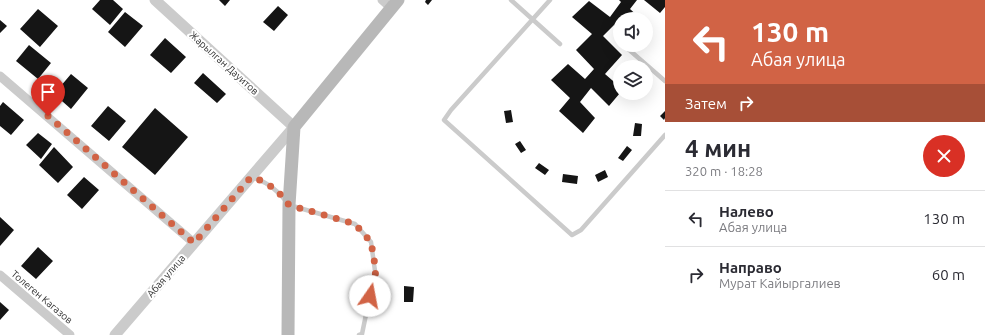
<!DOCTYPE html>
<html lang="ru">
<head>
<meta charset="utf-8">
<style>
  body { margin:0; font-family:Ubuntu,sans-serif; background:#f7f7f7; color:#2b2b33; height:100vh; display:flex; flex-direction:column; font-size:15px; white-space:nowrap }
  * { box-sizing:border-box; margin:0 }
  p { font-size:13px; color:#7c7c81 }
  .icon { flex:none; width:22px; height:22px; fill:none; stroke:currentColor; stroke-width:2; stroke-linecap:round; stroke-linejoin:round }
  .map { position:relative; flex:1; overflow:hidden }
  .panel { display:flex; flex-direction:column; background:#fff; width:320px }
  .panel>* { flex:none }
  .hud { background:#d16345; color:#fff; overflow:hidden }
  .controls { position:absolute; left:613px; top:12px; display:grid; gap:8px }
  .controls a { display:grid; place-items:center; width:40px; height:40px; border-radius:50%; background:#fff; box-shadow:0 4px 16px #0002; font-size:20px }
  .pin { position:absolute; display:grid; place-items:center; width:34px; height:34px; color:#fff; margin:-41px -17px; border-radius:50% 50% 50% 0; rotate:-45deg; box-shadow:0 0 4px #0007 }
  .pin .icon { rotate:45deg }
  .me { position:absolute; width:44px; margin:-22px; rotate:12deg; stroke-linejoin:round; filter:drop-shadow(0 0 3px #0008) }
  .turn { display:flex; align-items:center; gap:14px; height:84px; padding:0 20px; font-size:18px }
  .turn .icon { width:52px; height:52px; stroke-width:2.5 }
  .turn b { display:block; font-size:28px; line-height:34px }
  .then { display:flex; align-items:center; height:38px; padding:0 20px; background:#0003; gap:8px; font-size:15px }
  .round { display:grid; place-items:center; flex:none; width:42px; height:42px; border-radius:21px; background:#f7f7f7 }
  .headline { display:flex; align-items:center; justify-content:space-between; height:68px; padding:0 20px }
  h1 { font-size:24px; font-weight:600; line-height:30px }
  ul { padding:0; list-style:none }
  li { display:flex; align-items:center; gap:12px; height:56px; padding:0 20px; border-top:1px solid #e1e1e2 }
  li div { flex:1 }
  li b { display:block; font-size:15px }
  li em { font-style:normal }
  main { display:flex; flex:1; min-height:0 }
  .map>svg:first-child { display:block }
  .building { fill:#151515 }
  .lines { fill:none; stroke-linecap:round; stroke-linejoin:round }
  .service { stroke:#cbcbcb; stroke-width:4.5 }
  .minor { stroke:#cbcbcb; stroke-width:9 }
  .tertiary { stroke:#cbcbcb; stroke-width:11 }
  .secondary { stroke:#b8b8b8; stroke-width:13 }
  .route { stroke:#d16345; stroke-width:7; stroke-dasharray:0 12.6 }
  .labels { text-anchor:middle; dominant-baseline:central; stroke-width:4; stroke-linejoin:round; paint-order:stroke }
  .street-label { font-size:10px; fill:#2e2e2e; stroke:#fff }
</style>
</head>
<body>
<main>
<div class="map">
<svg width="665" height="335" viewBox="0 0 665 335">
  <rect width="100%" height="100%" fill="#fff"/>
  <path class="building" d="M100 0H113L123 9 110 25 92 9Z
    M219 0H230L225 6Z
    M426 0H432L428 5 425 2Z
    M619 0H637L630 9 641 19H620V30L614 25 603 36 622 55 605 74 620 87V93L609 106 591 88 580 102 595 118 583 133 559 111 570 98 551 80 568 64 585 79 594 69 576 50 592 34 572 17 589 1 610 17 621 2Z
    M644 0H665V7L660 13Z
    M278 6 288 15 274 31 263 22Z
    M38 9 58 26 40 47 20 29Z
    M125 12 143 26 125 47 108 32Z
    M0 20 7 26 0 33Z
    M165 38 186 57 171 73 150 55Z
    M29 45 51 63 38 79 16 61Z
    M203 73 226 94 217 103 194 83Z
    M71 74 88 88 71 109 54 94Z
    M3 102 24 120 11 135 0 126V106Z
    M108 106 126 121 109 141 91 126Z
    M155 108 188 137 155 175 122 147Z
    M511 110 513 122 506 123 504 111Z
    M665 111V118L664 120 660 116Z
    M635 123 642 124 641 136H633Z
    M38 133 52 144 41 159 26 145Z
    M520 141 526 150 521 153 515 144Z
    M627 146 632 150 623 161 618 158Z
    M54 147 73 167 58 183 39 165Z
    M539 163 549 170 545 175 535 168Z
    M605 170 608 177 598 182 595 175Z
    M563 174 578 176 577 184 562 182Z
    M84 177 99 190 82 209 67 195Z
    M0 217 14 230 0 246Z
    M38 247 53 261 36 279 21 266Z
    M404 286 414 287 413 302H404Z
    M0 302 9 310 0 320Z"/>
  <g class="lines">
    <path class="service" d="M511 0 560 44
      M550 0 451 110 444 120 572 235 581 230 665 135
      M627 48 665 81
      M251 177C268 182 279 191 289 205L355 224 371 242 375 271 362 334 359 335"/>
    <path class="minor" d="M382 0 391 8
      M0 76 194 243
      M0 275 70 335"/>
    <path class="tertiary" d="M115 335 294 127 155 0"/>
    <path class="secondary" d="M288 335 289 205 294 127 398 0"/>
  </g>
  <g class="lines">
    <path class="route" d="M48 116 194 243 251 177C268 182 279 191 289 205L355 224 371 242 376 271 370 296"/>
  </g>
  <g class="labels">
    <g class="street-label">
      <text transform="translate(224 63) rotate(42)">Жарылган Дауитов</text>
      <text transform="translate(166 276) rotate(-49)">Абая улица</text>
      <text transform="translate(42 297) rotate(40)">Толеген Кагазов</text>
    </g>
  </g>
</svg>
<div class="controls">
<a><svg class="icon" aria-label="sound" viewBox="0 0 24 24"><path d="M4 9h4l5-4v14l-5-4H4zM17 9q2 3 0 6"/></svg></a>
<a><svg class="icon" aria-label="layers" viewBox="0 0 24 24"><path d="M12 4l9 5-9 5-9-5zM3 14l9 5 9-5"/></svg></a>
</div>
<div class="pin" style="left:48px;top:116px;background:#d93025"><svg class="icon" aria-label="arrive" viewBox="0 0 24 24"><path d="M6 21V4h12l-3 4 3 4H6"/></svg></div>
<svg class="me" style="left:370px;top:296px" viewBox="-20 -20 40 40"><circle r="19" fill="#fff"/><path d="M0-13L10 11 0 6-10 11z" fill="#d16345"/></svg>
</div>
<section class="panel">
<div class="hud">
<div class="turn"><svg class="icon" aria-label="left" viewBox="0 0 24 24"><path d="M17 20v-9H6M10 6l-5 5 5 5"/></svg><div><b>130 m</b>Абая улица</div></div>
<div class="then">Затем<svg class="icon" aria-label="right" viewBox="0 0 24 24"><path d="M7 20v-9h11M14 6l5 5-5 5"/></svg></div>
</div>
<div class="headline"><div><h1>4 мин</h1><p>320 m · 18:28</p></div><a class="round" style="background:#d93025;color:#fff"><svg class="icon" aria-label="close" viewBox="0 0 24 24"><path d="M6 6l12 12M18 6L6 18"/></svg></a></div>
<ul>
<li><svg class="icon" aria-label="left" viewBox="0 0 24 24"><path d="M17 20v-9H6M10 6l-5 5 5 5"/></svg><div><b>Налево</b><p>Абая улица</p></div><em>130 m</em></li>
<li><svg class="icon" aria-label="right" viewBox="0 0 24 24"><path d="M7 20v-9h11M14 6l5 5-5 5"/></svg><div><b>Направо</b><p>Мурат Кайыргалиев</p></div><em>60 m</em></li>
</ul>
</section>
</main>
</body>
</html>
